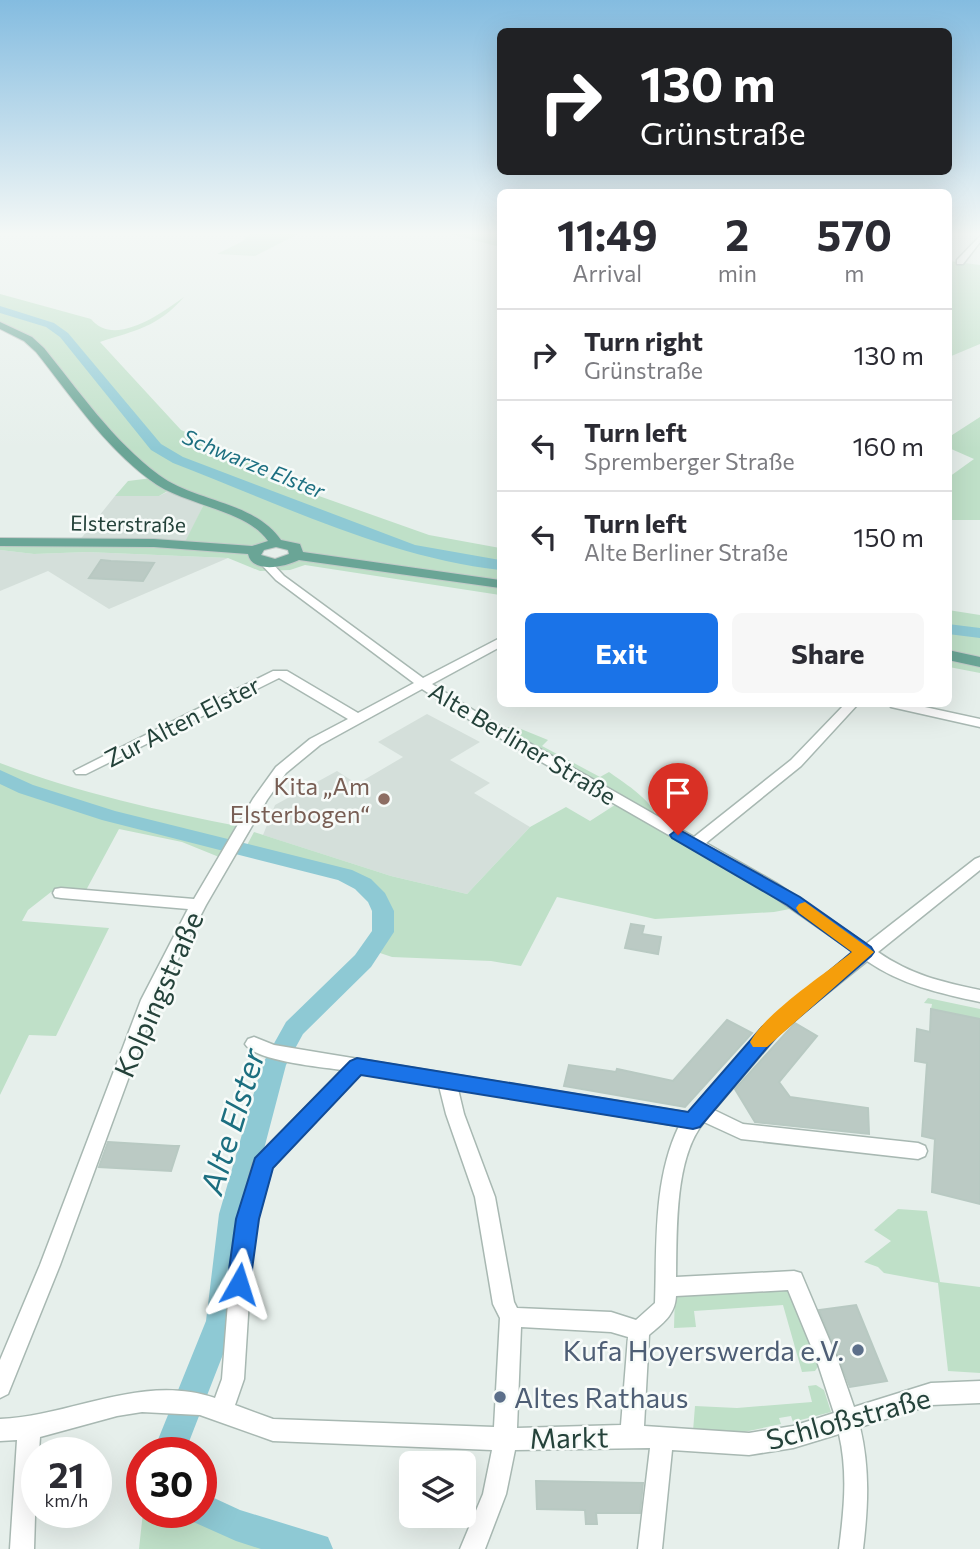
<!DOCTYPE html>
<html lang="en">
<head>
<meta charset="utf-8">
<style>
  body { margin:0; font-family:Commissioner,sans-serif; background:#f7f7f7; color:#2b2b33; height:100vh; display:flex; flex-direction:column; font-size:26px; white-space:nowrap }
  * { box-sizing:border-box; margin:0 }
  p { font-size:23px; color:#7c7c81 }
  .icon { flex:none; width:38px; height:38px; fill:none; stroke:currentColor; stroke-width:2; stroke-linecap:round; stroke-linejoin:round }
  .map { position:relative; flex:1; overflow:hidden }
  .sheet { position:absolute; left:497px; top:189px; width:455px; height:518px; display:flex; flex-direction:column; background:#fff; border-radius:10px; box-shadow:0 7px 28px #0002 }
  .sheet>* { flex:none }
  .hud { position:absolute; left:497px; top:28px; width:455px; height:147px; border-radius:10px; box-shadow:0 7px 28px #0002; background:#202124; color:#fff; overflow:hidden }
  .controls { position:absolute; left:399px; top:1451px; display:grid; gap:14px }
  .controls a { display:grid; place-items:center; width:77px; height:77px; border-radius:10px; background:#fff; box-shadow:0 7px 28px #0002; font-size:35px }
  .speed { position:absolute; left:21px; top:1437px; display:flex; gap:14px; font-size:35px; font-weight:700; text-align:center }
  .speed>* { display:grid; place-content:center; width:91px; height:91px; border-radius:50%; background:#fff; box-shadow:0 7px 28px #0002; line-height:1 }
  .speed small { font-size:18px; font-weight:400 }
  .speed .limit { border:10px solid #d22; background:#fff; color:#111 }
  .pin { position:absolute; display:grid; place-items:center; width:60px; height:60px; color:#fff; margin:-72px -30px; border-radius:50% 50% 50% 0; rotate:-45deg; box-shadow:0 0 7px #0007 }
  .pin .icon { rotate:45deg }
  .me { position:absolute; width:77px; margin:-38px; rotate:6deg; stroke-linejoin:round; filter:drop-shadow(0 0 5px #0008) }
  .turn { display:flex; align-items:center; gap:24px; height:147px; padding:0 28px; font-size:32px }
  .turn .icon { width:91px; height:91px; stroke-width:2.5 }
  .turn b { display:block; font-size:49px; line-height:60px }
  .eta { display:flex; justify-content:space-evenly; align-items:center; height:119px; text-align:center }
  .eta b { font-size:42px; font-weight:700; line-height:49px }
  .cta { display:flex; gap:14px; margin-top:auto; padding:14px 28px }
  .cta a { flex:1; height:80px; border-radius:10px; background:#1a73e8; color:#fff; font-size:28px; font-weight:700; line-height:80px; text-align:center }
  .cta a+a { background:#f7f7f7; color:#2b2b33 }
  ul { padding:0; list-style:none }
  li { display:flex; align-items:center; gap:21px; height:91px; padding:0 28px; border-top:2px solid #e1e1e2 }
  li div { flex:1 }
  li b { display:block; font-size:26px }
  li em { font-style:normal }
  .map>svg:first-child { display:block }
  .built { fill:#d4dfda }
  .green { fill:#bfe0c8; fill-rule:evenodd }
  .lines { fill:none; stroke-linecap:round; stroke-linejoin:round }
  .river { fill:#8ec9d4; fill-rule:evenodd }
  .building { fill:#bbcac4; stroke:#b8c9c2; stroke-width:2 }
  .minor-casing { stroke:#a8b8b2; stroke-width:3 }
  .major-casing { stroke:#c2cac8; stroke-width:2 }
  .minor { fill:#fff; fill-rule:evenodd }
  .major { fill:#6aa596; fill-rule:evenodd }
  .route { fill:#1a73e8; stroke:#114b97; stroke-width:2 }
  .slow { fill:#f59e0b }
  .education-dot { fill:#8d6e63; stroke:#f7fbf9; stroke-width:2.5 }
  .service-dot { fill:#5c6f8a; stroke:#f7fbf9; stroke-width:2.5 }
  .labels { text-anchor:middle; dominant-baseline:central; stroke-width:5; stroke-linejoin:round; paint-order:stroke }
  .far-water-label { font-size:21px; font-style:italic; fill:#1c6f80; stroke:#f7fbf9 }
  .far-street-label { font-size:21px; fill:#24423a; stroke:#f7fbf9 }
  .street-label { font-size:24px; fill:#24423a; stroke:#f7fbf9 }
  .education-label { font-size:24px; fill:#785e54; stroke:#f7fbf9; text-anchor:end }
  .near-street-label { font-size:28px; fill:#24423a; stroke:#f7fbf9 }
  .near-service-label { font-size:28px; fill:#4e5e75; stroke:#f7fbf9; text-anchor:end }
  .near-water-label { font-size:32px; font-style:italic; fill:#1c6f80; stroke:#f7fbf9 }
</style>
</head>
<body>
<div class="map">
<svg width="980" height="1549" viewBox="0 0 980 1549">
  <rect width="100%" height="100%" fill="#e6efeb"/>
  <path class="built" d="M171 490 204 504 185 544 79 541 115 496H159Z
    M0 550 34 554 87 552 228 558 109 609 48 571 0 591Z
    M427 714 480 742 450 760 490 783 474 793 530 827 467 894 391 876 263 835 275 805 337 771 357 784 403 757 378 742Z"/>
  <path class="green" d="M251 232H302L255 256 217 254 243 241Z
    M443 232H500V247Z
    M949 261 980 265V344L949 357Z
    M0 294 91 319C114 348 162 313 184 297 158 327 136 330 100 342L181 430 251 462 259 472 271 479 429 535 500 548V584L448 577 500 585V595L305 565 290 570 260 571 228 558 87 552 34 554 0 550V542L184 544 204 504 171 489 159 496H115L128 481 152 478 40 350 0 325ZM285 543 293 559 260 562 255 550Z
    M980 417V520H949V477L974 459 949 448V437Z
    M948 610 980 615V673L949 667Z
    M487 724 521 729 548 740 542 746 600 777 609 772C625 784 657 802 657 823Z
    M0 763C79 793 160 811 243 827L224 859 182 842 119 829 84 894 51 892 28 910 22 921 109 928 56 1036 29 1035 0 1095Z
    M618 803 795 908 774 912 655 919 557 897 521 966 491 961 392 957 380 953 375 946C408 881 335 874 291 863 276 860 260 852 246 847L254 832 391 876 467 894 530 827 566 807 590 821Z
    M928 998 980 1009V1019L931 1009 932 1004 924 1003Z
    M898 1209 927 1211 940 1282 980 1287V1373L948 1371 938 1283 884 1273 878 1267 864 1262 891 1241 874 1230Z
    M787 1287 819 1365 815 1371 802 1372 783 1305 694 1311 696 1327 674 1328 675 1293 725 1289 727 1294 738 1293V1289Z
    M816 1385 824 1390 831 1412 793 1422 791 1416 779 1418 781 1424 721 1437 693 1431 695 1406 737 1408 812 1402 808 1386Z
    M143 1512H192L225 1527 298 1549H139Z"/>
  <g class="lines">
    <path class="river" d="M0 306 54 323 68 333 161 444 183 457 415 545 500 560V570C390 558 277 503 173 463L151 450 60 337 46 327 0 313Z
      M948 624 980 628V638L948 634Z
      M0 770 33 785 115 811 352 870 371 879 385 893 394 911V932L371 967 303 1034 286 1065 247 1214 236 1321 185 1452H153L206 1321 219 1214 262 1065 286 1022 355 955 372 931V911L368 902 355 889 338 880 102 820 19 793 0 784Z
      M201 1492 240 1510 328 1537 333 1549H261L236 1541 189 1520 186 1512H201Z"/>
  </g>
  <path class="building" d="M101 560 111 561 154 563 143 581 89 578Z
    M631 924 644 926 642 934 661 937 658 954 625 948Z
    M931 1009 980 1019V1204L932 1192 935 1139 922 1136 927 1063 915 1061 917 1029 930 1032Z
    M727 1020 752 1033 685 1107 564 1086 569 1065 616 1072 617 1069 673 1081Z
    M795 1023 817 1036 779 1082 790 1097 868 1108 869 1134 755 1122 735 1089Z
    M108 1142 174 1146H179L171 1171 99 1167Z
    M856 1305 887 1381 850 1387 819 1310Z
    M536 1481 643 1483 640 1513H596L597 1524H586L585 1510 537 1509Z"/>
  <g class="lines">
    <defs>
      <path id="minor" d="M980 236V242L963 264H957V260Z
        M266 560 270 561 284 576 423 678 500 638V647L432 684 489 720 694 837 791 760 845 704H858L801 766 706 843 776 883 866 944 975 859 980 857V870L878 952C911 975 942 982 980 990V1002C939 993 902 985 867 961L783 1029 714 1110 743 1124 918 1143 925 1146 927 1151 925 1156 918 1159 741 1139 704 1122C674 1158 677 1232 676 1277L794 1271 801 1273 837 1358 854 1407 931 1383 980 1381V1403L931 1405 860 1427C870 1469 868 1507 863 1549H839C844 1510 848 1473 839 1434L793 1448 749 1455 672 1450 662 1549H638L650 1448 515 1450 506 1494 485 1549H460L483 1494 492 1450 273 1441 200 1415 142 1412 117 1416 40 1437 39 1452H37L34 1549H10L17 1440 0 1441V1419C72 1416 142 1373 215 1398L222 1379 232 1252 238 1218 253 1164 256 1158 342 1070C322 1067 255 1061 245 1044L248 1039 254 1037 274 1045 328 1054 690 1113 771 1019 855 953 766 891 479 726 422 689 320 745 286 773 267 800 206 905 157 1000 60 1265 8 1394 0 1398V1360L40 1265 141 1000 188 909 61 898 55 897 53 893 55 889 61 888 194 899 253 799 276 767 310 739 348 719 279 678 86 774H76L74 771 273 671H287L358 713 414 683 276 580 260 563ZM361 1073 439 1086 446 1114 475 1197 493 1304 500 1318 494 1427 273 1419 235 1405 244 1379 252 1252 258 1218 272 1168ZM458 1089 679 1126C653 1180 657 1244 655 1303L636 1320 611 1312 517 1308 514 1302 495 1197 464 1114ZM788 1290 816 1358 834 1413 793 1426 749 1433 644 1426 649 1335C663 1323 675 1315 676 1296ZM521 1327 611 1332 628 1337 621 1425 517 1428Z
        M889 704H911L980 719V727L891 707Z"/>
      <path id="major" d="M0 322 32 337 44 348C79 391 113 441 159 475 195 502 254 501 281 540L300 544 303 552 500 580V588L299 560C285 567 252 574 248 554L154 547 0 546V538L154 539 252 546 268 541C246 509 181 505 150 480 104 446 71 396 36 352L24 341 0 329ZM276 547 288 550 289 554 275 559 261 555 264 550Z
        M948 650 980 657V667L948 660Z"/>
    </defs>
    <use href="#minor" class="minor-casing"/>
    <use href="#major" class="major-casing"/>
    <use href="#minor" class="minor"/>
    <use href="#major" class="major"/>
  </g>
  <linearGradient id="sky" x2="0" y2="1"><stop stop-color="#84bce0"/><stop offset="0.52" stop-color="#f4f8f6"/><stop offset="1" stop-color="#f4f8f6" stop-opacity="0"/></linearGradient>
  <rect width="980" height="449" fill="url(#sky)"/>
  <path class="route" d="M678 829 800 897 871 947 874 952 871 956 776 1037 700 1127 693 1129 361 1075 273 1168 259 1219 250 1284 247 1292 239 1295 230 1292 227 1284 236 1219 255 1158 350 1061 357 1058 688 1112 762 1027 852 952 787 905 672 838 670 835Z"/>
  <path class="slow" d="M805 902 874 952 767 1047H753L750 1042C765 1013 825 974 852 952L799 913 796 908 799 904Z"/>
  <circle class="education-dot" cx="384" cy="799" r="7"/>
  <g class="service-dot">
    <circle cx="858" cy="1350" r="7"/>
    <circle cx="500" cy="1397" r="7"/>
  </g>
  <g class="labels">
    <g class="far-water-label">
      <text transform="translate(254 463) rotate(22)">Schwarze Elster</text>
    </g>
    <g class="far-street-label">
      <text transform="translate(128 523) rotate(1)">Elsterstraße</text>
    </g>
    <g class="street-label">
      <text transform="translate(182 721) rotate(-27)">Zur Alten Elster</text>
      <text transform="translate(523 743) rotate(31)">Alte Berliner Straße</text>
    </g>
    <g class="education-label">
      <text x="370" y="785">Kita „Am<tspan x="370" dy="28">Elsterbogen“</tspan></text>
    </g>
    <g class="near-street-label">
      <text transform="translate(158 994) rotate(-66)">Kolpingstraße</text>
      <text transform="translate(848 1418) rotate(-15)">Schloßstraße</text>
      <text transform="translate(569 1437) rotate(-1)">Markt</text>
    </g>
    <g class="near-service-label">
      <text x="844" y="1350">Kufa Hoyerswerda e.V.</text>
      <text x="514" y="1397" text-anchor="start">Altes Rathaus</text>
    </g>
    <g class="near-water-label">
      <text transform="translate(231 1121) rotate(-73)">Alte Elster</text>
    </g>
  </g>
</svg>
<div class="controls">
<a><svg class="icon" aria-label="layers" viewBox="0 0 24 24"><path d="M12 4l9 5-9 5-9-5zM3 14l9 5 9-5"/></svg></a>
</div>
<div class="speed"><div>21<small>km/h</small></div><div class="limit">30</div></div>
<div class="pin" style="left:678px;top:835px;background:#d93025"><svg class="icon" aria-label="arrive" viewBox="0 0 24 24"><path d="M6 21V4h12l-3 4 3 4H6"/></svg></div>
<svg class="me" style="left:239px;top:1284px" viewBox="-20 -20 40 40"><path d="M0-17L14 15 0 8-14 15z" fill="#1a73e8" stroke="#fff" stroke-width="4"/></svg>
<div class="hud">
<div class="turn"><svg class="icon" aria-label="right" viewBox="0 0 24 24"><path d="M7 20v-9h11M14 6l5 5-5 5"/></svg><div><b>130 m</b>Grünstraße</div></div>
</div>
<section class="sheet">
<div class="eta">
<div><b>11:49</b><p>Arrival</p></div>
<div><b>2</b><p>min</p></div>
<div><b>570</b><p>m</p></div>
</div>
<ul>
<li><svg class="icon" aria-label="right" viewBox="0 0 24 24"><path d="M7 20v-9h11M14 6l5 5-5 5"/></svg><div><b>Turn right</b><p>Grünstraße</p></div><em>130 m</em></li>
<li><svg class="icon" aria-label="left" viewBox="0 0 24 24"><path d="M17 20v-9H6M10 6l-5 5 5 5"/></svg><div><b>Turn left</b><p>Spremberger Straße</p></div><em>160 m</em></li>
<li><svg class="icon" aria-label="left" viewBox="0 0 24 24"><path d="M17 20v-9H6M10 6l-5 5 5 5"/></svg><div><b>Turn left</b><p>Alte Berliner Straße</p></div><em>150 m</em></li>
</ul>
<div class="cta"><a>Exit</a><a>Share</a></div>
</section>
</div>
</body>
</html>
